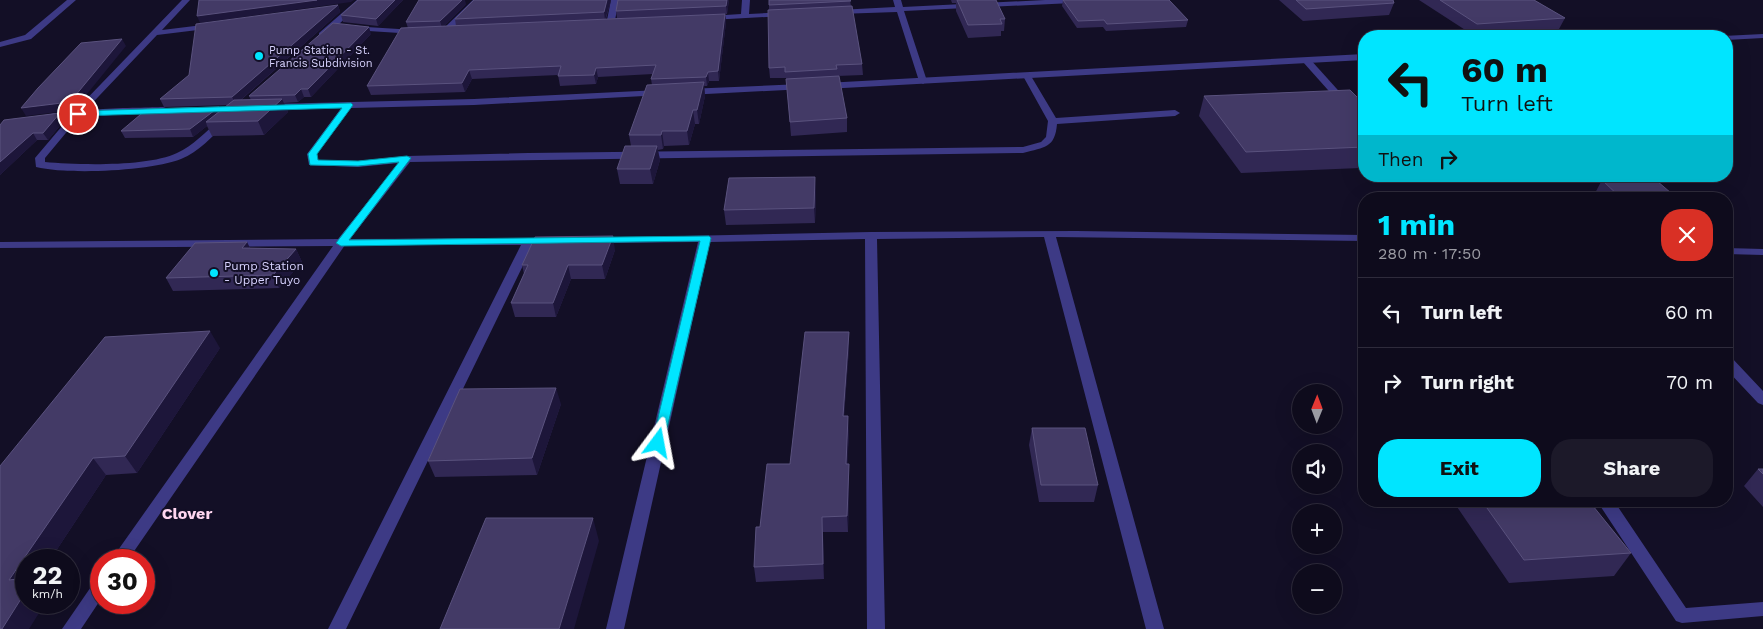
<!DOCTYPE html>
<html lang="en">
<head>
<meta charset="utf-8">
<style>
  body { margin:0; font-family:"Work Sans",sans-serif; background:#1c1929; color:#f1f3f6; height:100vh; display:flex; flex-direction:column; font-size:19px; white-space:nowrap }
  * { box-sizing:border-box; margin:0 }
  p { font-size:16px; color:#9b9ba3 }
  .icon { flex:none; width:28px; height:28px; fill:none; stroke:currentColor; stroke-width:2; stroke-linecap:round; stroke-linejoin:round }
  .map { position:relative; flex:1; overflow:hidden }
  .drawer { position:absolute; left:1358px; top:192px; width:375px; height:315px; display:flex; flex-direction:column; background:#0e0b1c; border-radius:20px; box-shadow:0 5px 20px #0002,0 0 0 1px #2e2b3b }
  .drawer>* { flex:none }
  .guide { position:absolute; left:1358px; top:30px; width:375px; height:152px; border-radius:20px; box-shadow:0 5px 20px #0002,0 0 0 1px #2e2b3b; background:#00e5ff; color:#111; overflow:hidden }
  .needle { width:32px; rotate:1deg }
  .buttons { position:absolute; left:1292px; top:384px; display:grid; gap:10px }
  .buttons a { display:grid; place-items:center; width:50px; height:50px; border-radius:50%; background:#0e0b1c; box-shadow:0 5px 20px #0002,0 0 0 1px #2e2b3b; font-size:25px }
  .speed { position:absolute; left:15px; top:549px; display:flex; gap:10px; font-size:25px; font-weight:700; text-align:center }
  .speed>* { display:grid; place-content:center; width:65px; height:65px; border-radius:50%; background:#0e0b1c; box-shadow:0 5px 20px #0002,0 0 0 1px #2e2b3b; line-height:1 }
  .speed small { font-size:12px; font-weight:400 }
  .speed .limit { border:8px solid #d22; background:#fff; color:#111 }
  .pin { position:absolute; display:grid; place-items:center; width:42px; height:42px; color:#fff; margin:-21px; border:2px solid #fff; border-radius:50%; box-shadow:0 1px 5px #0007 }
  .me { position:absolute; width:55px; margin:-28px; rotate:13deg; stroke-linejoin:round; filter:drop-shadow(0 0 4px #0008) }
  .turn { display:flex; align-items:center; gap:18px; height:105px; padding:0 20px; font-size:22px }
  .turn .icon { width:65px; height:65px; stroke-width:2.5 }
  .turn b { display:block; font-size:35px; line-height:42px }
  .then { display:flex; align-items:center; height:48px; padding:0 20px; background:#0003; gap:10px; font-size:19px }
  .round { display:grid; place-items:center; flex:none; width:52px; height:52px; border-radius:20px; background:#1c1929 }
  .overview { display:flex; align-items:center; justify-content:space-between; height:85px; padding:0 20px }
  h1 { font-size:30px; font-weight:700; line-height:38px; color:#00e5ff }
  .cta { display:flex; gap:10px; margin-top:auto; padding:10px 20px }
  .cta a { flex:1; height:58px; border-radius:20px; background:#00e5ff; color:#111; font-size:20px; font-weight:700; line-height:58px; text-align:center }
  .cta a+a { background:#1c1929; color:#f1f3f6 }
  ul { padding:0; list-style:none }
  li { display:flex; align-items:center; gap:15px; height:70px; padding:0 20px; border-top:1px solid #2e2b3b }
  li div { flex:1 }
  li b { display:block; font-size:19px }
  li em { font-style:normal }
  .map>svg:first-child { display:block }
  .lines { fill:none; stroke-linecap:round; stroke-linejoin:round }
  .service { fill:#3d3a85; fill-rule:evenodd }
  .minor { fill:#3d3a85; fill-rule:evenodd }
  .tertiary { fill:#3d3a85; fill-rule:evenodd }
  .wall { fill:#312854 }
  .shaded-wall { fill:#1d163a }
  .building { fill:#433a66; stroke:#5a527e }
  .route { fill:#00e5ff; stroke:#0095a6 }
  .poi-dot { fill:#00e5ff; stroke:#130f26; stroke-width:2 }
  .labels { text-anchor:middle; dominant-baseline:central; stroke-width:4; stroke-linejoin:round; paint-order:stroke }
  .far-poi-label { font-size:11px; fill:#d9d4ff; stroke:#130f26; text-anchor:start }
  .poi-label { font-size:12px; fill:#d9d4ff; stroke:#130f26; text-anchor:start }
  .near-neighbourhood-label { font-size:16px; font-weight:bold; fill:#ffd6f0; stroke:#130f26 }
</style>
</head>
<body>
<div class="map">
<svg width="1763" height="629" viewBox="0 0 1763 629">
  <rect width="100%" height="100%" fill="#130f26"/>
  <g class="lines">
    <path class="service" d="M1303 58H1309L1364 119V128L1361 127 1303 62Z"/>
    <path class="minor" d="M67 0H76L31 39 0 47V42L25 35Z
      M182 0H190L162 30 211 24 215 26 214 28 157 35 80 116 45 158V162C77 165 148 167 177 153 193 146 206 131 220 120H226V124C212 136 199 152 181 159 150 171 69 175 36 167L35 158 74 112Z
      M357 0H365L325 37H319V33Z
      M473 0H481L452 30H456V34H442V30Z
      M611 0H619L614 25 610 27 606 25Z
      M742 0H750L749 14 785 12 789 14 785 16 710 20 706 18 710 16 741 14Z
      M893 0H901L903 7 1045 0H1097L1093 2 904 11 927 81 923 84 919 81 897 12 838 14 834 12 838 10 895 7Z
      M350 26 415 30 419 32 415 34 353 30 349 28Z
      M1027 73 1031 76 1056 118 1175 110 1180 113 1175 116 1057 124C1055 148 1045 147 1023 153L410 162 350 239 550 238 556 241 550 244 533 245 346 629H328L521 245H345L128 560H111L333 246 0 248V242L338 239 399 163 358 167 309 165 307 154 345 103 348 102 353 105 317 154 318 160 358 161 407 156 528 153 1023 147 1041 142 1046 137 1048 121 1023 76Z
      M1076 231 1364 235V241L1056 237 1164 629H1146L1044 237 877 239 885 629H867L865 239 710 242 624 629H606L698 242 597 243 593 242 591 240 593 238 871 232Z
      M1726 248 1763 249V255L1726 254Z
      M1726 356 1731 357 1763 391V405L1758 403 1726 369Z
      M1597 501H1614L1686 608 1763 602V616L1682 623 1676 621Z
      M101 579V599L81 629H62L95 581Z"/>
    <path class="tertiary" d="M1763 34V38L1726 40V36H1723Z
      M1364 54V60L825 89 821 86 825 83Z
      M802 84 806 87 805 89 687 95 683 92 687 89Z
      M660 90 665 93 663 95 474 105 270 110 265 107 270 104 474 99Z
      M163 107 166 108V112L77 117 45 121 40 118C52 108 142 108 163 107Z"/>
  </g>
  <path class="wall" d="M358 0H403L378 26 343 22 341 15Z
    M611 0 606 19 617 18 616 11 618 0H729L727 14H725L726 22 719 81H709L707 86H704L705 96 699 124H695L689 145 664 146 663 149 658 150 660 160 653 184H620L617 169 631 146 629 135 652 85 651 79 653 74 598 77 596 84 560 86 558 75 472 79 465 92 371 95 367 86 408 28 406 22 466 4 444 26H456L455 19Z
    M769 0H850L851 6 862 64 863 75 837 76 847 118V132L791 136 786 78H770L769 68Z
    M951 0H996L1005 19 1004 31H1001V36L968 38 956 11V3H952Z
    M1063 0H1169L1188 20 1186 27 1106 31 1103 27 1077 28 1062 6Z
    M1279 0H1393L1394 3 1389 15 1303 21Z
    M1419 0H1534L1565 18 1559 29 1473 35Z
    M338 5 340 12 241 100H251L249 96 371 34 311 97H304L298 102 284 103 288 112 264 135 212 136 207 126 193 137 125 138 121 131 219 107 221 111 229 105 164 107 160 99Z
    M1364 94V156L1360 168 1241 173 1199 116 1204 96 1361 102Z
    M60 113 64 121 48 140H37L0 175V125Z
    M1602 180 1678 199H1598L1594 195Z
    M816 192 815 223 726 225 724 210Z
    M247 242 250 248 296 249 302 262 279 288 173 291 166 278Z
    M615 250 605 279H571L556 317H515L511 303 524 274 522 265Z
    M849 332V348L844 416 849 432 847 464H849V479L848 532H823L824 579 756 582 754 567 760 527 790 464Z
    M220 348 137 473 106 475 50 560H26L0 466Z
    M561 404 537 475 435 477 428 461Z
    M1032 428 1098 485 1094 502H1039L1029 445Z
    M1758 469H1763V507L1744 486Z
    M1453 501H1589L1631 553 1614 576 1509 583Z"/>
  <path class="shaded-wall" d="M317 0H354L351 2 200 23 197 16Z
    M395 0H403L378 26 376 19Z
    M462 0H465L466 4 442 28 440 21Z
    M607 0H611L605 20 604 12Z
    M727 0H729L727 14 726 6Z
    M338 5 340 12 236 104 232 97Z
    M725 14 726 22 719 81 718 71Z
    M369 27 371 34 311 97 308 89Z
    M122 39 126 46 74 110 26 116 21 108Z
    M596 68 598 77 596 84 594 75Z
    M469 70 472 79 465 92 462 83Z
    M708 72 709 81 707 86 706 77Z
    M704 82 705 96 699 124 697 110Z
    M301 89 304 97 298 102 295 95Z
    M282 99 288 112 264 135 258 121Z
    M219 107 223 114 206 122 207 126 193 137 190 129Z
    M693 110 695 124 689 145 687 131Z
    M60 113 64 121 48 140 43 133Z
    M662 131 664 146 663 149 661 135Z
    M33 133 37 140 0 175V162Z
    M657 146 660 160 653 184 650 169Z
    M815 177 816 192 815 223 814 208Z
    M613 236 615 250 605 279 602 265Z
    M247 242 253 255 242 248Z
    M296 249 302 262 279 288 273 275Z
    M568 265 571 279 556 317 553 303Z
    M210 331 220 348 137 473 125 456Z
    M849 332V348L843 432V416Z
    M556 388 561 404 537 475 532 458Z
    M848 416 849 432 847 479 846 464Z
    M93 458 106 475 50 560H26V602H46L29 629H2L9 580Z
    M849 464V479L848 532 847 516Z
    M822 517 823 532 824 579 823 564Z
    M593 518 599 541 574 629H559Z"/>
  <path class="building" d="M199 0H317L197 16Z
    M358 0H395L376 19 341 15Z
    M419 0H462L440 21 406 22Z
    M474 0H607L604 12 455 19Z
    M618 0H727L726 6 616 11Z
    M769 0H850L851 1 769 5Z
    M957 0H996L1005 19H1000L1002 24 968 25Z
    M1063 0H1169L1188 20 1107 24 1104 20 1078 21Z
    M1296 0H1393L1394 3 1306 9Z
    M1440 0H1534L1565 18 1477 24Z
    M338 5 232 97 160 99 189 75 196 24Z
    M852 6 862 64 836 65 837 69 785 72V67L769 68 768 10Z
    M725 14 718 71 708 72 706 77 651 79 656 65 596 68 594 75 558 76 561 66 469 70 462 83 367 86 401 28Z
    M333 23 369 27 308 89H301L295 95 249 96Z
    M122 39 70 102 21 108 38 88 81 43Z
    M839 76 847 118 790 122 786 79Z
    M704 82 697 110H693L687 131H662L661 135H629L647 85Z
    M1350 90 1364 104V129H1362L1363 142 1364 143V147L1246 152 1204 96Z
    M282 99 258 121 206 122 234 100Z
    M219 107 190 129 121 131 147 109Z
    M60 113 43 133H33L0 162V125L4 120Z
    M625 146H657L650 169H617Z
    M815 177 814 208 724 210 729 178Z
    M1602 180 1657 181 1678 199H1622Z
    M613 236 602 265H568L553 303H511L528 265H522L535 237Z
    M247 242 242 248 296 249 273 275 166 278 195 243Z
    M210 331 125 456 93 458 9 580 26 578V591L2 629H0V466L105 337Z
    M805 332H849L843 416H848L846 464H849L847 516 822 517 823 564 754 567 756 527H760L767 464H790Z
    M556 388 532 458 428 461 460 389Z
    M1032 428H1085L1098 485H1041Z
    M1758 469H1763V474Z
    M1482 501H1589L1631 553 1524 560Z
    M486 518H593L559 629H440Z"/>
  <path class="route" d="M351 103 353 105 317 154 318 160 358 161 407 156 411 158 349 240 709 236 711 238 663 446 658 448 652 443 700 241 341 246 336 243 399 162 358 166 310 165 308 154 342 108 78 116 73 114 78 111Z"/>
  <g class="poi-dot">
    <circle cx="259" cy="56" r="5"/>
    <circle cx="214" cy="273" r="5"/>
  </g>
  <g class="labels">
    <g class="far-poi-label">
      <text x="269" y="50">Pump Station - St.<tspan x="269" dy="13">Francis Subdivision</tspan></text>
    </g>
    <g class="poi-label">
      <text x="224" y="266">Pump Station<tspan x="224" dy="14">- Upper Tuyo</tspan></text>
    </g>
    <g class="near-neighbourhood-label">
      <text x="187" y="513">Clover</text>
    </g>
  </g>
</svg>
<div class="buttons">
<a><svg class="needle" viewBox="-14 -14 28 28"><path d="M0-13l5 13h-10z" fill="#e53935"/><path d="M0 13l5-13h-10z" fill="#9b9ba3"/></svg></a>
<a><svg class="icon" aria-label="sound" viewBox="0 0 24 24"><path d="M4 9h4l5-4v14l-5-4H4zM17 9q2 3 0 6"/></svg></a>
<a>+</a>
<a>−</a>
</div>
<div class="speed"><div>22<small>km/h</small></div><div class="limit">30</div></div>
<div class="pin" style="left:78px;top:114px;background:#d93025"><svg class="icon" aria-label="arrive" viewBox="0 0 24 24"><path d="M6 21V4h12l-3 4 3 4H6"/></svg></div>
<svg class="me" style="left:658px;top:443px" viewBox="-20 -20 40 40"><path d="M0-17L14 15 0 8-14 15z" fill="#00e5ff" stroke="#fff" stroke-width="4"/></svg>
<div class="guide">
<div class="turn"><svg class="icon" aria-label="left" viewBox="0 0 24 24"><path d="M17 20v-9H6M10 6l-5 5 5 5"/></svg><div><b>60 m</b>Turn left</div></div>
<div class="then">Then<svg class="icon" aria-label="right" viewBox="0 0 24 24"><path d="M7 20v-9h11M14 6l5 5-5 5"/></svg></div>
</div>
<section class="drawer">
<div class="overview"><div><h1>1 min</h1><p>280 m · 17:50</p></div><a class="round" style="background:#d93025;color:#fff"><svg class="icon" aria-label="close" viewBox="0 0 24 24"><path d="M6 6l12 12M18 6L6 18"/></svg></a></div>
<ul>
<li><svg class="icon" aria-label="left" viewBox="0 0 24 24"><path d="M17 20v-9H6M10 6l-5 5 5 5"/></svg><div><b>Turn left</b></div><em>60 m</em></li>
<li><svg class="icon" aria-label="right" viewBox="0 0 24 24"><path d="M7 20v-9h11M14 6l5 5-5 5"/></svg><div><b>Turn right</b></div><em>70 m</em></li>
</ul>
<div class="cta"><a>Exit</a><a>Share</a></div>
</section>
</div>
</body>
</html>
